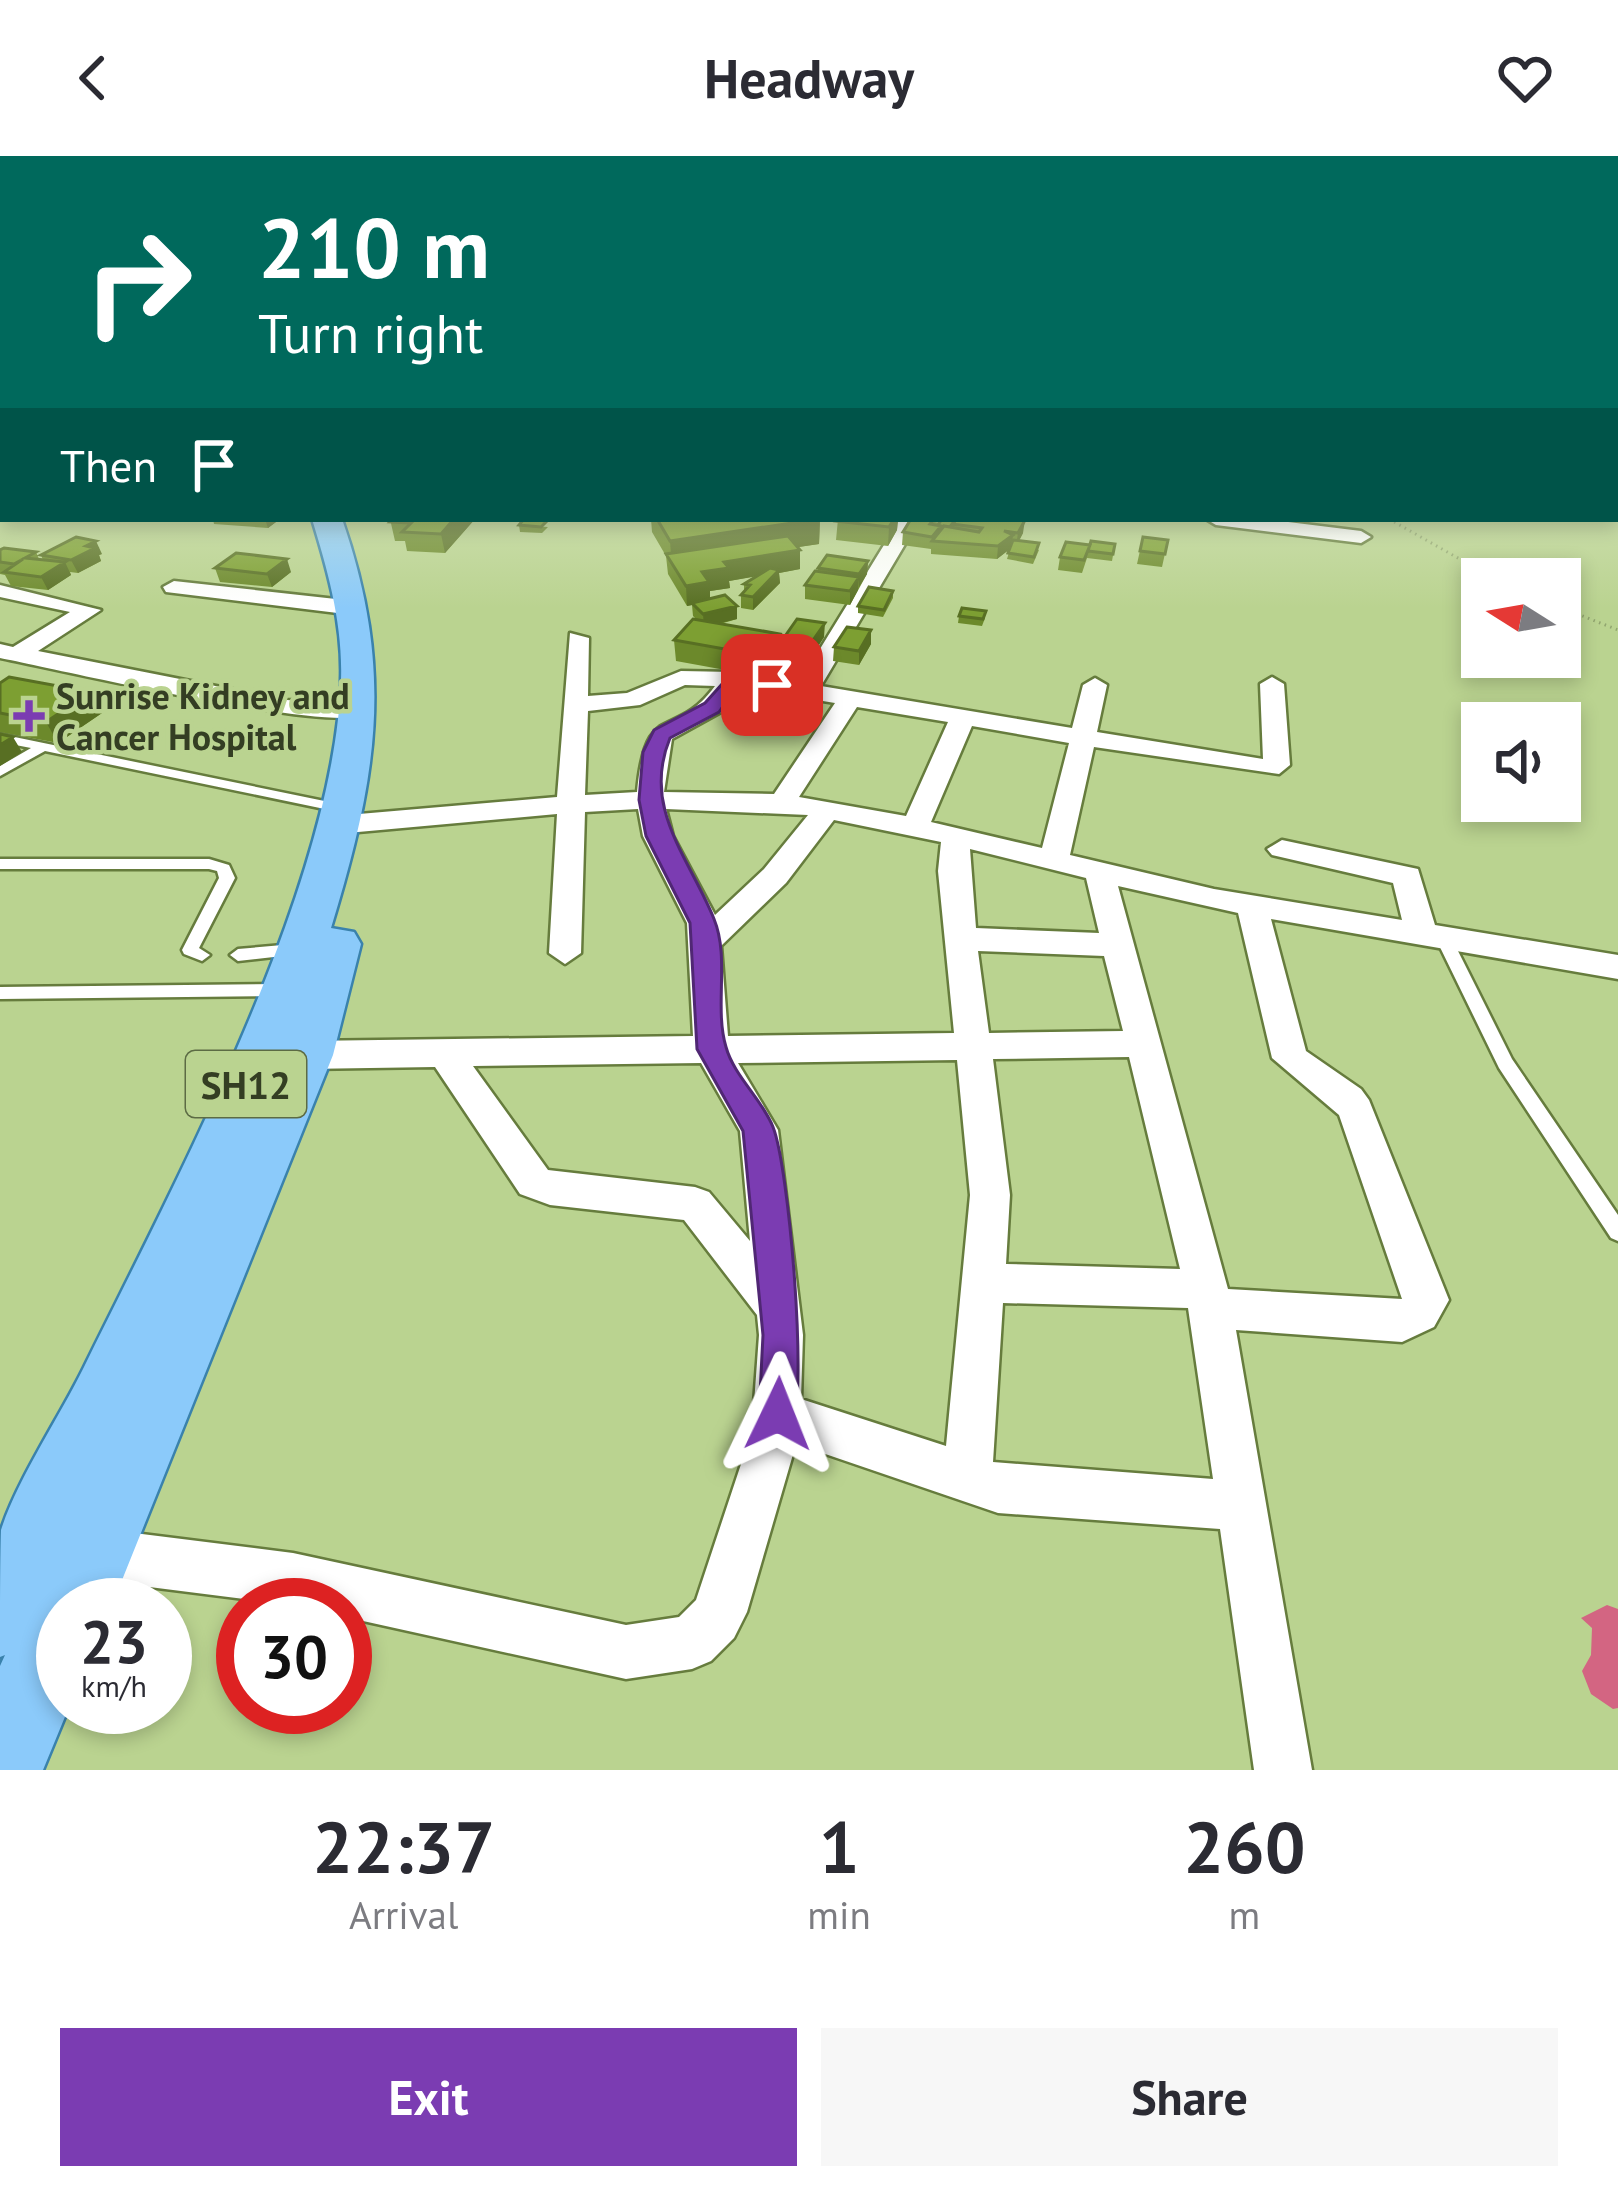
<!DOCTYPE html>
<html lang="en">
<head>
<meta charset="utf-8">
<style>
  body { margin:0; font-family:"PT Sans",sans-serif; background:#f7f7f7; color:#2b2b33; height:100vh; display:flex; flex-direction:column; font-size:45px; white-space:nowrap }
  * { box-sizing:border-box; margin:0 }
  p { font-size:39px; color:#7c7c81 }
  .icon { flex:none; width:66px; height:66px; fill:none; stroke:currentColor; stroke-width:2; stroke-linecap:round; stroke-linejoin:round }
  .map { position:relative; height:1614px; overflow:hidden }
  .details { display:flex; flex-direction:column; background:#fff; flex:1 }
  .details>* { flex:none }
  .hud { position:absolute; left:0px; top:0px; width:1620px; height:366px; box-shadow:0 6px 18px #0003; background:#00695c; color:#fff; overflow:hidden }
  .needle { width:78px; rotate:281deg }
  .buttons { position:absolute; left:1461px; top:402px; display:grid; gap:24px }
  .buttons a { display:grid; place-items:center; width:120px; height:120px; border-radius:0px; background:#fff; box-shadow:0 6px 18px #0003; font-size:60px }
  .speed { position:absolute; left:36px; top:1422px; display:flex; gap:24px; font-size:60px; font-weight:700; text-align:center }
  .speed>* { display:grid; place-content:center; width:156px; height:156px; border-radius:50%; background:#fff; box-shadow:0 6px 18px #0003; line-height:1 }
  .speed small { font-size:30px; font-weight:400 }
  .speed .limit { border:18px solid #d22; background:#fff; color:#111 }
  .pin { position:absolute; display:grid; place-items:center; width:102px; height:102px; color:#fff; margin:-51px; border-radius:24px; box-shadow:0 6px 18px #0006 }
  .me { position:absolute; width:132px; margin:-66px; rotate:2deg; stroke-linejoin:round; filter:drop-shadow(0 0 9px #0008) }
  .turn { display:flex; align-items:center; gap:42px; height:252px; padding:0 60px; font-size:54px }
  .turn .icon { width:156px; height:156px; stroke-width:2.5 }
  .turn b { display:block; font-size:84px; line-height:102px }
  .then { display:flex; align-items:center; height:114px; padding:0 60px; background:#0003; gap:24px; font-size:45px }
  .eta { display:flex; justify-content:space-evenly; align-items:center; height:204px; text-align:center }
  .eta b { font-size:72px; font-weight:800; line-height:84px }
  .cta { display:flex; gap:24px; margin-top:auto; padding:24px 60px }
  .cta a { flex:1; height:138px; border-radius:0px; background:#7b3cb2; color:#fff; font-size:48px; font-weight:800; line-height:138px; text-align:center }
  .cta a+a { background:#f7f7f7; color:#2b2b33 }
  header { display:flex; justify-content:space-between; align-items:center; height:156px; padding:0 60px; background:#fff; font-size:54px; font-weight:800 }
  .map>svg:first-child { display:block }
  .water { fill:#d36582 }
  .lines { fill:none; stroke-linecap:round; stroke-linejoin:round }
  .service-casing { stroke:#667c3d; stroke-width:5 }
  .minor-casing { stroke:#667c3d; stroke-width:5 }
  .primary-casing { stroke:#3a82ac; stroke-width:5 }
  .path { stroke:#91a56f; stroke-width:3; stroke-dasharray:1.5 4.5; stroke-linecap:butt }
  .service { fill:#fff; fill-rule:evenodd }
  .minor { fill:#fff; fill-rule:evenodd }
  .primary { fill:#8bcafa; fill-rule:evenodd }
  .wall { fill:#6c892b }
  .shaded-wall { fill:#586f23 }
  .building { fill:#7d9f32; stroke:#586f23; stroke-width:3 }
  .route { fill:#7b3cb2; stroke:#502774; stroke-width:3 }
  .poi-dot { fill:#7b3cb2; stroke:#bad390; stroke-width:4.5 }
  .labels { text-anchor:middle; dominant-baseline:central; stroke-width:9; stroke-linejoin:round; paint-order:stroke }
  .far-poi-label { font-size:36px; font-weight:bold; fill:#343e23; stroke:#bad390; text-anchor:start }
  .shield { fill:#bad390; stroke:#5c6b44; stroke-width:3 }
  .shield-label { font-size:39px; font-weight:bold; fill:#343e23 }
</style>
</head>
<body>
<header><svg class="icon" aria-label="back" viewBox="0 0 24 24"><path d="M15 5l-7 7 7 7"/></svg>Headway<svg class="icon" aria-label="heart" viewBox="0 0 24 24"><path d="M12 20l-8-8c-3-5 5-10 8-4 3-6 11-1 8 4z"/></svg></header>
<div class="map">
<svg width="1618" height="1614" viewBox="0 0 1618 1614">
  <rect width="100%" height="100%" fill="#bad390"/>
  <path class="water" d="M1607 1449 1618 1453V1552L1613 1553 1591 1538 1582 1515 1591 1499 1592 1472 1581 1462Z"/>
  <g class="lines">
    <defs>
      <path id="service" d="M0 578 339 648 346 652 339 656 45 595 0 620V610L31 592 0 586Z
        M0 703H209L229 709 235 722 199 792 210 799 202 805 184 798 182 794 219 722 217 715 209 713H0Z
        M1444 778 1452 783 1512 903 1618 1059V1085L1611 1082 1499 912 1436 783Z
        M294 788 300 790 302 794 300 798 238 805 230 799 238 793Z
        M281 828 289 834 281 840 0 843V831Z"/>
      <path id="minor" d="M900 363H920L821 530 1072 572 1083 529 1095 522 1107 529 1097 576 1263 603 1260 528 1272 521 1284 528 1290 609 1279 618 1094 591 1070 699 1214 733 1402 764 1393 727 1272 699 1267 693 1282 684 1418 713 1435 769 1618 799V823L1271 763 1306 895 1361 933 1369 944 1449 1144 1434 1171 1402 1186 1236 1174 1312 1614H1254L1220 1373 998 1357 796 1288 747 1456 734 1482 711 1505 692 1513 626 1523 345 1461V1449H292L94 1424 76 1416 68 1398 76 1380 94 1372 293 1397 626 1469 679 1461 696 1444 752 1275 759 1179 757 1159 684 1064 550 1049 520 1038 435 911 305 913 292 909 287 899 292 889 305 885 693 880 687 767 643 680 638 653 585 656 581 797 565 808 549 797 557 658 336 678 322 669 336 660 557 641 570 477 589 482 588 540 627 537 681 515 732 516 799 527ZM685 529 715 530C673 587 646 540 637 636L585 639 588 555 640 549ZM738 531 835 547 774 638 664 636 672 583 721 556ZM857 551 948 566 906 660 799 641ZM972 570 1069 587 1042 692 931 666ZM666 653 808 659 764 713 715 759 673 680ZM834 664 941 686 938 715 954 877 728 880 721 790 786 727ZM970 693 1086 722 1099 777 976 772ZM1118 730 1238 757 1272 902 1339 959 1402 1143 1228 1133ZM978 795 1104 800 1123 875 989 877ZM1129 901 1180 1113 1006 1108 1010 1039 993 903ZM957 904 970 1039 946 1290 801 1243 803 1179 778 974 738 907ZM701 907 740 975 750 1085 709 1036 695 1031 548 1014 473 910ZM1003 1147 1188 1152 1213 1323 993 1306Z
        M1206 363H1263L1361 375 1371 381 1361 387 1216 369Z
        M174 425 354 445 365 452 354 459 166 436 163 431Z
        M0 429 101 454 38 495 287 544 357 549 370 557C344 581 52 512 0 502V488L13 491 70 456 0 441Z"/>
      <path id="primary" d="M312 363H342C395 516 377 621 331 772L354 776 361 788 333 899 112 1449H63V1551H69L43 1614H0V1510L5 1499 0 1501C0 1468 0 1404 1 1374 17 1324 60 1260 84 1211 176 1024 334 731 341 524 343 469 328 415 312 363Z"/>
    </defs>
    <use href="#service" class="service-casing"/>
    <use href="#minor" class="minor-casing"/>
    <use href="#primary" class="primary-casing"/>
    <path class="path" d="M1389 363 1495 423
      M1560 451 1618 474"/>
    <use href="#service" class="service"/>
    <use href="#minor" class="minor"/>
    <use href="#primary" class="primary"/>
  </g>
  <path class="wall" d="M213 363H280L268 372 214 368Z
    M390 363H475L445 397 407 395 405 385H395Z
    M651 363H820L819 388 798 391 800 394V413L779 417 780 427 753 454 741 452V439L744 435V428L756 420 729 425 730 432 710 435V442L737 450V463L720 468 780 478 781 498 764 521 676 505 674 484 697 464 693 460 692 449 687 450 668 418 666 400 652 376Z
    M838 363H898L897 374 888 390 836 384Z
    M911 363 1023 377 1019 385 1039 394 1033 408 1007 403 1010 393 997 403 931 398V393L902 389 903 376Z
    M519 369 548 371 542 377 520 376Z
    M1143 381 1168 384 1162 411 1137 408Z
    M1115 388 1112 405 1087 402 1082 417 1058 414 1060 401Z
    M0 394 36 396 39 403 43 404 41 399 102 398 99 399 101 405 78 417 70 416 71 419 48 434 11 430 5 419 0 418Z
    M868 405 867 418 850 449 805 443V429L818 415V412Z
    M215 412 291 416 272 431 220 426Z
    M893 435V442L883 461 858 457V450Z
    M959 460 985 462 982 470 958 467Z
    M871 474V488L859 509 833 505 834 491Z
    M824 481 811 501 783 496V483Z
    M0 527 91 536 102 557 58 587 0 576Z"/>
  <path class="shaded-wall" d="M265 363H280L268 372Z
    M454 363H475L445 397 441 378Z
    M820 363 819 388 672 410 670 385Z
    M894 363H898L897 374 888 390 889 371Z
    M1025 364 1023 377 1016 390 1018 377Z
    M1013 379 1011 392 997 403 998 390Z
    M96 385 102 398 99 399 101 405 78 417 71 404 86 390Z
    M800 394V413L779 417 780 427 753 454V441L776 417 729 425 730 432 710 435V446L692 447V449L687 450 686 430 702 416 724 406Z
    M287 403 291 416 272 431 267 418Z
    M868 405 867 418 859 431V418Z
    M65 406 71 419 48 434 41 421Z
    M859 421 858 434 850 449V435Z
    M737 450V463L704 471 703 458Z
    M825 467 824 481 811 501V487Z
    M871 474V488L859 509V495Z
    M780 478 781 498 764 521V500Z
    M91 536 102 557 58 587 46 566Z
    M13 581 22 596 0 610V589Z"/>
  <path class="building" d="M393 363H454L441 378 402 376 411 367 390 366Z
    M524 363 547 365 541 371 519 369Z
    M657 363H819L670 385Z
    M838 363H894L889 371 836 365Z
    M911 363H934L930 368 941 370 932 381 903 376Z
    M942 363H956L952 371 944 370 940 374 941 370 938 369Z
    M956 363H1014L1025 364 1018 377 1004 375 1013 379 998 390 932 385 944 370 979 376 982 372 952 368Z
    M788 380 800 394 724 406 729 412 702 416 709 426 686 430 666 398Z
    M76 381 96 385 86 390 95 392 71 404 41 399Z
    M1143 381 1168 384 1165 398 1140 395Z
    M1013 384 1039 387 1034 401 1008 397Z
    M1091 385 1115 388 1113 398 1088 395Z
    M1066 386 1090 389 1084 404 1060 401Z
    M4 392 36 396 25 402 65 406 41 421 4 416 23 403 14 408 0 406V394Z
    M236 397 287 403 267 418 215 412Z
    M827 399 868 405 859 418 818 412Z
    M770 412 779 414 753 441 741 439 750 429 744 428Z
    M815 415 859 421 850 435 805 429Z
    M869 431 893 435 884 454 858 450Z
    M725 439 737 450 703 458 692 447Z
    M962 452 986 455 983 463 959 460Z
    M693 463 780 478 764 500 674 484Z
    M797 463 825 467 811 487 783 483Z
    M847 471 871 474 859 495 834 491Z
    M9 521 91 536 46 566 0 557V527Z
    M0 578 13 581 0 589Z"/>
  <linearGradient id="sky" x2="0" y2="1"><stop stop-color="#9f94bf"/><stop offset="0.5" stop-color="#e0ebcd"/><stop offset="1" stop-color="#e0ebcd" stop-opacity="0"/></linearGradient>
  <rect width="1618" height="452" fill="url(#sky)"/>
  <path class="route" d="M732 517 783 529 772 535 737 530 719 556 670 582C641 652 690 703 714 763 730 802 714 851 726 891 734 920 762 943 773 971 789 1011 808 1235 792 1272L778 1278 764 1272 759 1258 763 1179 743 975 697 893 690 767 646 680 639 644 643 596 654 574 705 547Z"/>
  <path class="poi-dot" d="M23 542h12v12h12v12h-12v12h-12v-12h-12v-12h12z"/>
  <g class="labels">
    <g class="far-poi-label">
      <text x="56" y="539">Sunrise Kidney and<tspan x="56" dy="41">Cancer Hospital</tspan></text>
    </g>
    <rect class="shield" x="186" y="895" width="120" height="66" rx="9"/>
    <g class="shield-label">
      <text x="246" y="928">SH12</text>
    </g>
  </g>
</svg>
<div class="buttons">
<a><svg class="needle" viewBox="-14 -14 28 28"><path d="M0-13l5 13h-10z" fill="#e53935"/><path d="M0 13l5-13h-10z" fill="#7c7c81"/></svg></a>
<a><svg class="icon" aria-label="sound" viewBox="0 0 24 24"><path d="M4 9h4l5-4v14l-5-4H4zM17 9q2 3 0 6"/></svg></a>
</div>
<div class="speed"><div>23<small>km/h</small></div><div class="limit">30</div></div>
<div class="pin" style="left:772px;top:529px;background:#d93025"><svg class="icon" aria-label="arrive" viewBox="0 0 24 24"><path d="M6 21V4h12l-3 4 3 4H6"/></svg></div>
<svg class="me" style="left:778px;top:1258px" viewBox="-20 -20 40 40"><path d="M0-17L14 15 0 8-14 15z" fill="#7b3cb2" stroke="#fff" stroke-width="4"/></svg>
<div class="hud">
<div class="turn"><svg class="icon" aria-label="right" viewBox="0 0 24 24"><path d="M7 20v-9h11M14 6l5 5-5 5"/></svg><div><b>210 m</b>Turn right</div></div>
<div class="then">Then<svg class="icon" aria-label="arrive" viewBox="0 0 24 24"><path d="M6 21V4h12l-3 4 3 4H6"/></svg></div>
</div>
</div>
<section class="details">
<div class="eta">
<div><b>22:37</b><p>Arrival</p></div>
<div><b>1</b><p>min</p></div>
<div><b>260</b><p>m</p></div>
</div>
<div class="cta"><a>Exit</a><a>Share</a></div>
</section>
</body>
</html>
